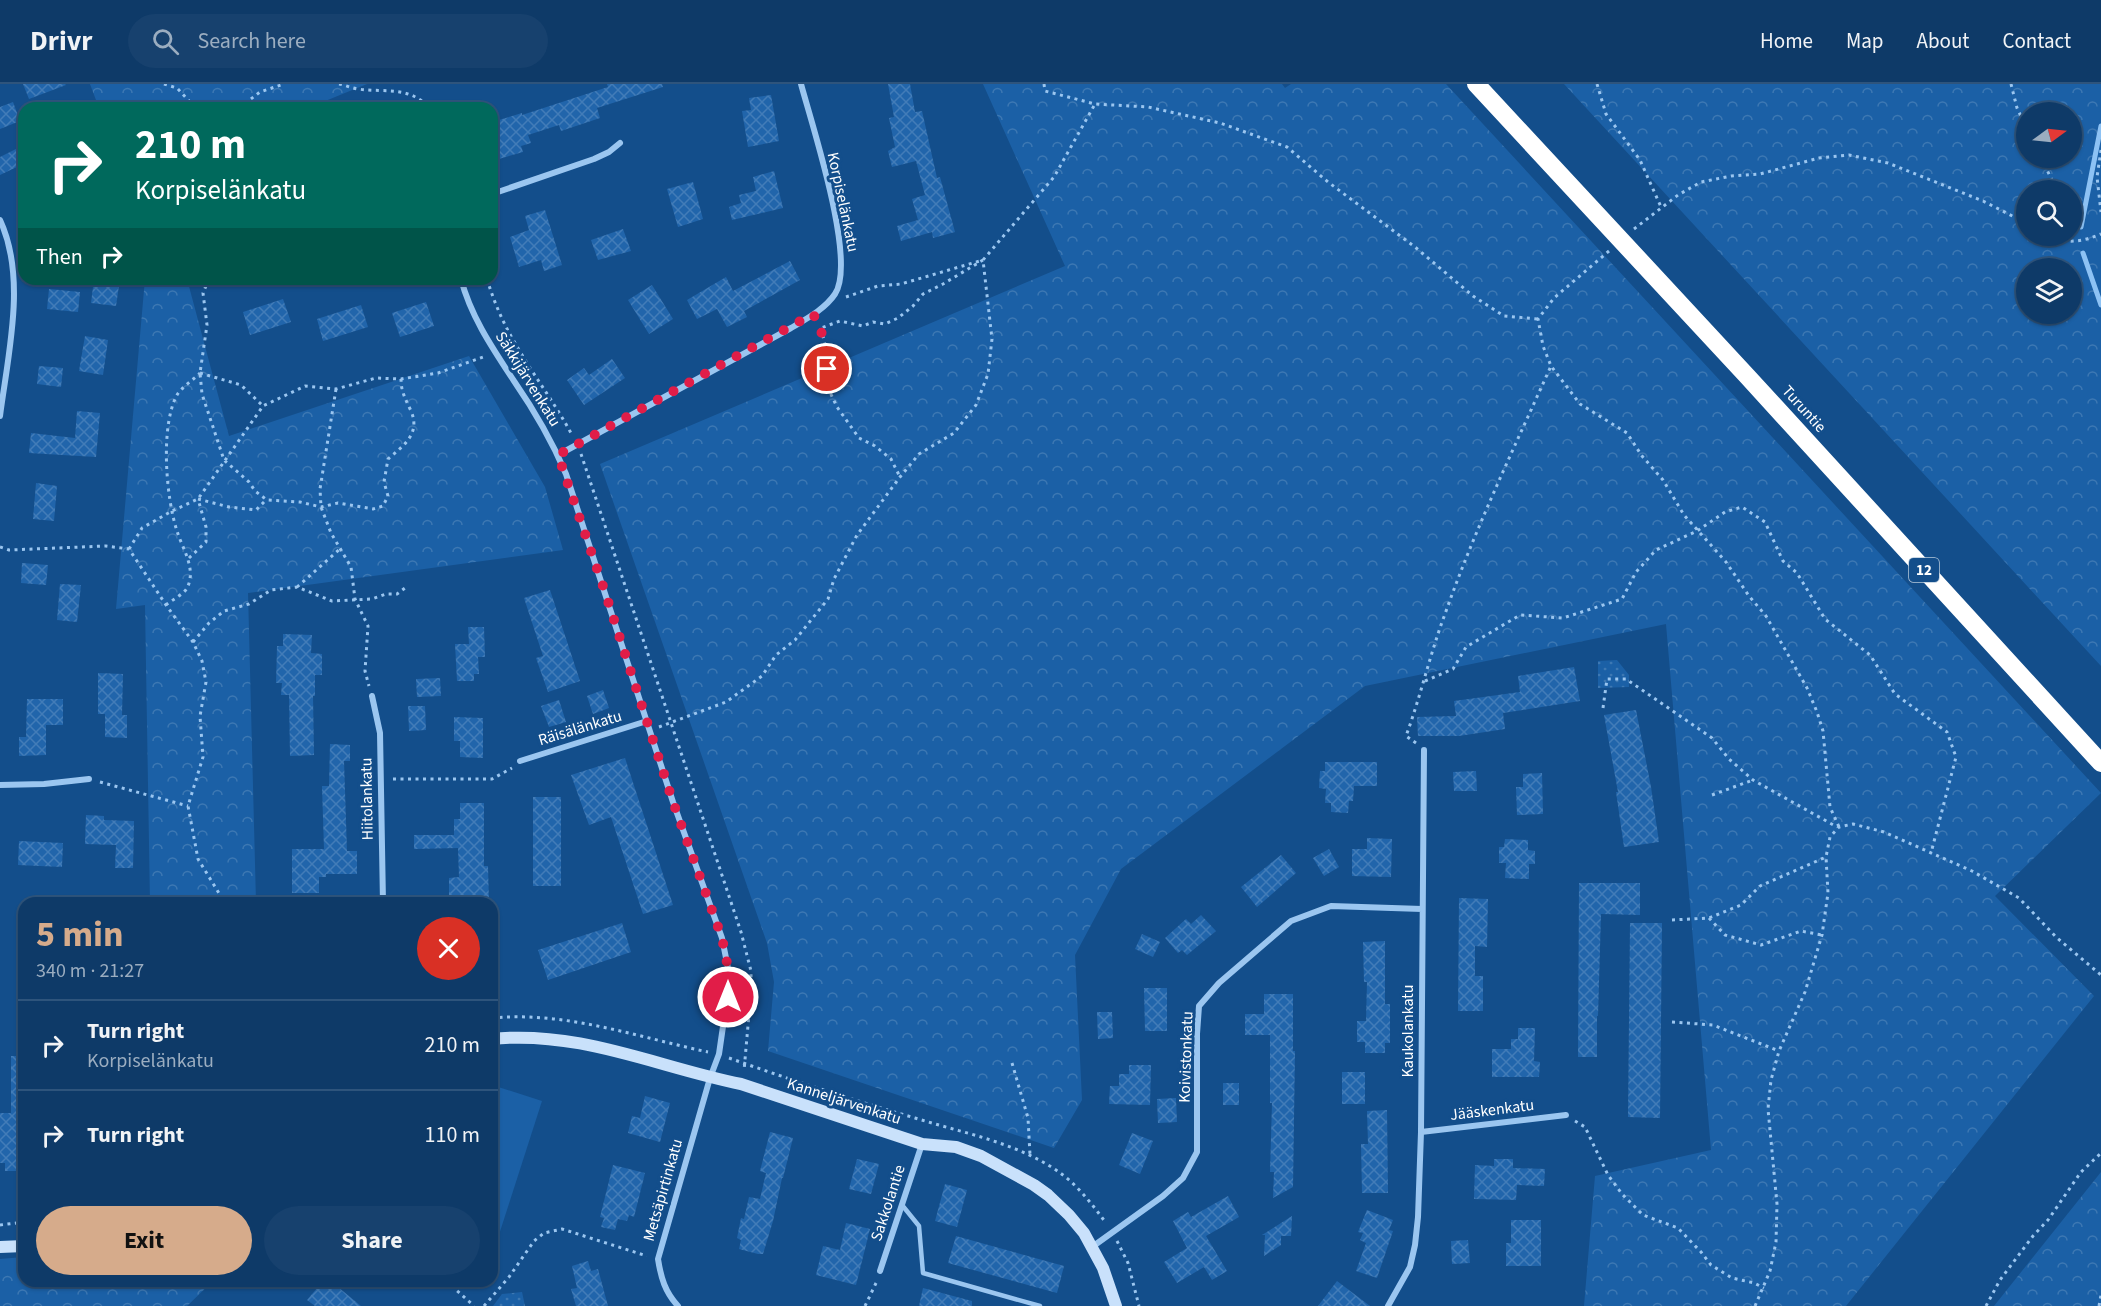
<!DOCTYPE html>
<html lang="en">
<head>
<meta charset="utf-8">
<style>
  body { margin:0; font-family:"Source Sans 3",sans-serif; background:#17416e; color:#f1f3f6; height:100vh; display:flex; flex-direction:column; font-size:22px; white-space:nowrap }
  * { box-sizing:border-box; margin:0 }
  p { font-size:20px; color:#9badc0 }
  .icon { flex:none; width:33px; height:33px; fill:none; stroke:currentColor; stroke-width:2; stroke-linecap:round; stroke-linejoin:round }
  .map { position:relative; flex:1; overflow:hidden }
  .panel { position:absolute; left:18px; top:813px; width:480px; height:390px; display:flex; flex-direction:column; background:#0e3a68; border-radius:18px; box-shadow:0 2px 4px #0004,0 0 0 2px #2e547c }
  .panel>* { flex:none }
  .guide { position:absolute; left:18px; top:18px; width:480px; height:183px; border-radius:18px; box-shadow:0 2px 4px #0004,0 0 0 2px #2e547c; background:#00695c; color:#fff; overflow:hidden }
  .needle { width:39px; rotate:75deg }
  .fabs { position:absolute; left:2016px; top:18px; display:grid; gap:12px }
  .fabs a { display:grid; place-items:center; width:66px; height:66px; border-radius:50%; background:#0e3a68; box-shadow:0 2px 4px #0004,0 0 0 2px #2e547c; font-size:30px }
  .pin { position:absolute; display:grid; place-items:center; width:51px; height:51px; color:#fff; margin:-26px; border:3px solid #fff; border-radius:50%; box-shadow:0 2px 6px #0007 }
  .me { position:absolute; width:66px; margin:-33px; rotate:0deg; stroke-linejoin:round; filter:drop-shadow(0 0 4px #0008) }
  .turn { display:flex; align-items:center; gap:21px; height:126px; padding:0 18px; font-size:27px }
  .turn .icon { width:78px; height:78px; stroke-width:2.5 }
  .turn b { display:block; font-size:42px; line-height:51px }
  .then { display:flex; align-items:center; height:57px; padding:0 18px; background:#0003; gap:12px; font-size:22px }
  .round { display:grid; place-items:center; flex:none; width:63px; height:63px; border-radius:32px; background:#17416e }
  .headline { display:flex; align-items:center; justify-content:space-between; height:102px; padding:0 18px }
  h1 { font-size:36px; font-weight:700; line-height:45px; color:#d6ab8b }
  .button { display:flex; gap:12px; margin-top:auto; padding:12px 18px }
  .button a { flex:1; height:69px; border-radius:36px; background:#d6ab8b; color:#111; font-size:24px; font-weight:700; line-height:69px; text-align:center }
  .button a+a { background:#17416e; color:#f1f3f6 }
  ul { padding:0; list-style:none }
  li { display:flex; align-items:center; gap:18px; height:90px; padding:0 18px; border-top:2px solid #2e547c }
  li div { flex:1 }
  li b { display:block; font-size:22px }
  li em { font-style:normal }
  header { display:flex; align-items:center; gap:36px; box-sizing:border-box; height:84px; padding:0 30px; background:#0e3a68; border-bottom:2px solid #2e547c }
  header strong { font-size:28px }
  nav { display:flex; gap:33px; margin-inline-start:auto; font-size:21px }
  .search { width:420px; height:54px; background:#17416e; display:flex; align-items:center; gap:15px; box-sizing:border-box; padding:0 21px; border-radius:33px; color:#9badc0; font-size:22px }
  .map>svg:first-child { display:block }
  .forest { fill:url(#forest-crowns); fill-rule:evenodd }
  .park { fill:url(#park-dots) }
  .pitch { fill:#1b60a6 }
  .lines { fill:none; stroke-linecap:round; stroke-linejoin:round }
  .stream { stroke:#8dc2f4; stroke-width:5 }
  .building { fill:url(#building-cross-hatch) }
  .path { stroke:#9bc6f0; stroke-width:3; stroke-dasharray:3 4.5; stroke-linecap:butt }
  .lane { stroke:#9bc6f0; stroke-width:4.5 }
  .street { stroke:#9bc6f0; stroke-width:6 }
  .secondary { stroke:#c9e1fb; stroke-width:12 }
  .highway { stroke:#fff; stroke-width:18 }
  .route { stroke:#e11d48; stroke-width:10; stroke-dasharray:0 18 }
  .labels { text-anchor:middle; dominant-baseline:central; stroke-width:6; stroke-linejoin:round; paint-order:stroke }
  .shield { fill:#134e8b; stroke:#b8cadc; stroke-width:1.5 }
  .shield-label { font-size:15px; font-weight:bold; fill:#fff }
  .street-label { font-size:16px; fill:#fff; stroke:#134e8b }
</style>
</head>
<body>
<header>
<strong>Drivr</strong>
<div class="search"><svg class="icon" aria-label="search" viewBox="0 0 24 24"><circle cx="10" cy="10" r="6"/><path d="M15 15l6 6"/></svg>Search here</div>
<nav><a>Home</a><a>Map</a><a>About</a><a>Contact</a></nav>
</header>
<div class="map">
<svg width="2101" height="1222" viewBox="0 0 2101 1222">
  <defs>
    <pattern id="forest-crowns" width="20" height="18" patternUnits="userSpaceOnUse" patternTransform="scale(1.5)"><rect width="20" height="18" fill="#1b60a6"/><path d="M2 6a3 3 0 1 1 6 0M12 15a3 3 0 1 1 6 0" fill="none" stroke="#3d78b3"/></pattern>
    <pattern id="park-dots" width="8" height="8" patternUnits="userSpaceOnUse" patternTransform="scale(1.5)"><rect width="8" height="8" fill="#1b60a6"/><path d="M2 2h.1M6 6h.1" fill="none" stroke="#3d78b3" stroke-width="1.8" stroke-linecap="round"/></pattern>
    <pattern id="building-cross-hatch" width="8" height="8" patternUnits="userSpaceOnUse" patternTransform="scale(1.5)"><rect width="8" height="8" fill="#2165ab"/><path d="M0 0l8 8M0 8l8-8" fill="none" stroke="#427cb8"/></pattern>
  </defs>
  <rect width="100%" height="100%" fill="#134e8b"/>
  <path class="forest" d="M90 0H367L308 24H99Z
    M983 0H1282L1285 4 1291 0H1446L2101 709 1995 812 2094 912 1846 1222H1584L1595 1092 1711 1066 1666 540 1365 602 1121 785 1075 871 1082 1016 1054 1064 768 967 774 898 767 859 600 380 1065 182Z
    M1564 0H2101V582ZM2072 28V74H2026V28ZM2026 106H2072V152H2026ZM2072 184V230H2026V184Z
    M145 195H187L229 352 469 272 545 403 563 466 248 509 256 819 150 818 145 521 116 525Z
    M2101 1088V1222H1994Z
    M24 1173V1197H213L187 1222H0V1175Z"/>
  <path class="park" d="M1617 576 1629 591V603L1598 604V577Z
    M522 1208 525 1222H493L502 1210Z"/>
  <path class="pitch" d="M492 1001 542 1017 496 1160 492 1159Z"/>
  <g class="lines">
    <path class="stream" d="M2081 143 2101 42
      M2083 169 2101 221"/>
  </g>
  <path class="building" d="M23 0H65L66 1 29 15Z
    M607 0H662L663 3 597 24 600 34 561 47 559 41 528 51 531 59 521 62 523 68 492 77V43L500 41 499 36 522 29V31L608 3Z
    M888 0H910L915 28 922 27 937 94 940 93 955 148 933 154 932 148 901 157 897 142 918 136 912 115 925 111 916 77 892 83 888 67 895 63 889 34 894 33Z
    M771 11 779 57 748 63 742 27 751 26 749 14Z
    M13 18 20 37 0 45V23Z
    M16 65 23 80 0 91V73Z
    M774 87 783 124 732 136 729 123 741 119 739 111 756 107 753 93Z
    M693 98 703 135 678 143 667 105Z
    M545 126 562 181 544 187 541 176 519 183 510 153 529 146 525 132Z
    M623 145 631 167 598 176 591 156Z
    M790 177 800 196 744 227 747 233 727 243 717 225 697 235 687 216 726 193 733 207Z
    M94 195H120L116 222 91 219Z
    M652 201 673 235 649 250 628 216Z
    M49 205 80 208 78 228 47 225Z
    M283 215 291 238 250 251 243 228Z
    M426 218 434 242 400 253 392 229Z
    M361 221 368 243 323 257 317 235Z
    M85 252 108 256 103 291 79 287Z
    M612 275 625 294 584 321 567 296 584 284 589 291Z
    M39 282 63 284 61 303 37 300Z
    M77 327 100 329 96 373 29 369 31 349 75 354Z
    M36 399 57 402 54 437 33 435Z
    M22 479 48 481 46 501 21 499Z
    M60 500 81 501 77 538 57 536Z
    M550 506 580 597 548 608 536 574 543 572 524 514Z
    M468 543H484L485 573H478L479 590H474V597H457L455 560H469Z
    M283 550 312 551 311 569 322 570V591H315V612H313L314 671 290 672 289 611H281L282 599H276L277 562H283Z
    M1574 583 1580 617 1503 629 1505 645 1459 652H1418L1417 633 1456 632 1454 617 1520 608 1518 592Z
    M98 589 123 590 122 631H127V654L105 653V630H98Z
    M440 594 441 612 417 613 416 595Z
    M603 606 609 624 593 630 587 612Z
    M27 615H63V641H46V671L19 672V653H26Z
    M559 616 566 638 549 643 541 622Z
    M408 622H425L426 646 409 647Z
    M1636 626 1651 703 1659 758 1624 763 1616 708H1618L1604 631Z
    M454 633 483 634V674L460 673V657H454Z
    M330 660 350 661V677H344L347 767H357V790H326V793H319V809H292V765H324L322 702H329Z
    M625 674 673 821 643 830 611 733 589 741 571 691Z
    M1325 678H1377V702H1354L1353 717H1349L1348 729 1331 728V719H1325L1326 705 1319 704 1320 687H1325Z
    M1476 687 1477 707H1454L1453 688Z
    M1542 689 1543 730 1517 731 1516 703H1523V690Z
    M533 713H561V802H533Z
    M460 719H484V782H488L489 819 449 817V794L459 793 458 764 414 765V751H454V735H460Z
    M86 731 104 732V736L134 737 133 784H115L116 761 85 760Z
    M1367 754 1392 755 1391 793 1352 792V765H1367Z
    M1505 755 1528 756V766L1535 767V780H1529V795L1505 794 1506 779H1499V763H1504Z
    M19 757 63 759 62 783 18 781Z
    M1329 765 1339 783 1324 792 1313 774Z
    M1281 771 1296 789 1257 823 1241 803Z
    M1579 799H1640V831L1601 830 1598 932H1597V973H1578Z
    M1459 814 1488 815 1487 863 1475 862V892H1483V927H1458Z
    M1201 831 1216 847 1187 871 1182 866 1178 869 1165 854 1186 835 1191 840Z
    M622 839 631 868 548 896 538 866Z
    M1630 839H1662L1660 1034 1628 1033Z
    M1142 850 1160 858 1153 873 1135 865Z
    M1385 857V920H1390V959H1385V969H1365V958H1357V937H1366L1367 898H1364L1363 858Z
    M1144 904H1167V947H1145Z
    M1264 910H1293V967H1295L1293 1103 1273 1114 1274 1088H1270L1272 1019H1270V951H1245V930H1264Z
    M1097 928H1112L1113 954 1098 955Z
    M1518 944H1535L1534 977 1540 978 1539 993H1492V965H1511V955H1518Z
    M11 972H24V1087H5V1079H0V1029H11Z
    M1129 981H1151L1150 1021 1109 1020 1110 1002H1119V990H1129Z
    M1342 988H1365V1020H1342Z
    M1223 999H1239V1021H1223Z
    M645 1012 670 1019 660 1058 628 1049 632 1032 640 1034Z
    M1176 1014 1177 1038 1158 1039 1157 1015Z
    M1387 1026 1388 1109H1362L1361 1060H1368L1367 1027Z
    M770 1048 793 1054 783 1094H782L773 1137 763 1170H758L739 1165 741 1156 737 1154 741 1134 744 1135 749 1113 760 1115 766 1089 760 1087Z
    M1132 1049 1153 1057 1140 1090 1119 1081Z
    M857 1075 879 1080 871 1110 849 1105Z
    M1494 1075H1513V1084L1545 1085 1544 1102 1517 1101 1516 1116 1474 1115 1475 1081 1494 1082Z
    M613 1081 645 1089 634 1133 629 1131 627 1137 618 1135 615 1146 601 1143 604 1134 600 1133Z
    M945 1100 967 1106 957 1143 935 1137Z
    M1228 1112 1239 1133 1206 1152 1227 1187 1212 1196 1204 1183 1177 1199 1164 1178 1187 1164 1173 1137 1188 1128 1191 1133Z
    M1367 1126 1393 1136 1389 1146 1393 1147 1377 1194 1356 1187 1366 1159 1360 1156 1363 1149 1358 1148Z
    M1292 1132 1291 1152H1281V1161L1264 1172 1265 1151H1262Z
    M1511 1136H1541V1182H1506V1159H1511Z
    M846 1139 870 1145 856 1201 816 1191 823 1162 840 1166Z
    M956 1152 1064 1182 1057 1209 948 1179Z
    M1468 1156 1470 1179 1452 1180 1451 1157Z
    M588 1177 591 1187 598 1185 608 1222H576L571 1205 577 1204 572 1182Z
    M323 1197H344L338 1203 361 1222H315L307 1216Z
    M1337 1197 1370 1222H1318Z
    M923 1204 972 1217V1222H919Z"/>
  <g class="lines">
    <path class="path" d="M164 0 177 4 191 19 202 24
      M339 0C345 1 351 4 358 5 386 9 407 1 430 24
      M1044 0 1045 7 1095 20 1148 23 1220 39 1287 63 1328 98 1415 163 1473 212 1504 232 1538 235
      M1597 0 1606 30 1640 76 1661 123
      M2011 0 2017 24 2026 43
      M239 24 260 8 284 0
      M2101 66 2097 93 2101 128
      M2041 74 2057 106
      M1634 145 1678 111 1701 98 1731 92 1760 90 1819 74 1849 71 1888 79 1983 117 2026 139
      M2049 152C2066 161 2084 157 2101 150
      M1609 167 1554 214 1538 235 1543 262 1551 282 1580 320 1627 349 1642 372 1663 396 1684 431 1726 478 1749 512 1766 532 1807 604 1817 628 1823 647 1830 723 1839 743
      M209 195 203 209 207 241 200 289 202 310 224 376 249 398 255 407 267 416 300 418 321 423 338 419 373 425 383 422 388 412 384 398 388 375C403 362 421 350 411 327 406 316 401 308 401 295
      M487 195C494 218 503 239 515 259 533 291 555 319 572 351
      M846 213 878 202 901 200 983 176 1054 93 1095 20
      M821 244 827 269V302L837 323 859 354 875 362 891 375 900 393
      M200 289 241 301 263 322
      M336 305 320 405 321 423 331 449 351 483 355 515 368 542 365 587 369 602
      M581 370 741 848 751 887V907L744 987
      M198 415 229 423 256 426 266 416
      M0 463 9 466 106 462 129 465 166 521 193 558 202 577 206 598 200 632 203 673 188 722 198 775 225 819
      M129 465 142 444 172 427 198 415 263 322 305 302 336 305 376 294 401 295 438 289 486 272
      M189 474 206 458V443L198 415
      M297 503 340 465
      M166 521C172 516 184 510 187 504 197 485 182 464 177 447 166 414 160 342 177 311 182 303 193 296 200 289
      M193 558 209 539 224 527 249 520 271 506 297 503 332 517 372 515 386 510H397L405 504
      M1425 597 1453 585 1466 563 1520 531 1563 534 1622 515 1636 488 1656 466 1697 447 1725 428 1742 423 1765 438 1783 477 1797 489 1825 535 1870 571 1895 610 1947 648 1956 673 1931 769
      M1603 624 1607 595H1626L1712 654 1729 675 1753 696 1837 743
      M659 643 726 618 762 592 776 571 795 556 828 515 834 495 857 451 900 393 919 370 954 349 976 321 988 290 992 255 983 176 943 200 923 210 913 222 898 234 885 240 873 238 863 242 840 237 821 244
      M1416 659 1406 652C1421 611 1430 570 1445 530 1475 445 1514 364 1551 282
      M393 695H492L512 684
      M100 698 188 722
      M1712 711 1753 696
      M1709 834 1725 851 1761 861 1801 847 1822 851
      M1672 836 1709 834 1741 821 1760 802 1826 773
      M492 934C566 927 637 953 708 968
      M1672 938 1713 941 1779 967
      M729 974C791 996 853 1016 915 1034 963 1049 1014 1058 1056 1086 1076 1099 1092 1120 1106 1139
      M1012 979 1028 1034 1030 1071
      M1575 1037 1585 1043 1608 1091 1622 1110 1643 1131 1678 1144 1701 1168 1711 1181 1732 1194 1754 1199 1764 1204
      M0 1141 24 1138
      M1117 1157 1128 1179 1139 1222
      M446 1197 474 1222
      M484 1222 509 1193 534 1157 544 1149 562 1145 647 1172
      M865 1222 877 1197
      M1755 1222 1770 1187 1776 1158 1777 1120 1768 1025 1771 996 1779 967 1805 908 1822 851 1828 809 1826 773 1830 753 1839 743 1853 740 1884 748 1972 787 2019 814 2056 853 2101 891
      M1986 1222 2000 1196 2033 1152 2048 1136 2081 1088 2101 1069
      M2099 1222 2101 1211"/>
    <path class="lane" d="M902 1121 919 1142 923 1189 1040 1222"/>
    <path class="street" d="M492 110 594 75 609 68 620 59
      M0 136C27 194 8 270 0 332
      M461 195C471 233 493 265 514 297 534 326 552 357 566 390L673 718 722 854 730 894 719 970 710 994 658 1175C661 1194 665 1208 678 1222
      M558 371 791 244C806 235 825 225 835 210 857 177 812 41 801 0
      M372 612 380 649 383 819
      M520 677 647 637
      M0 701 44 700 89 695
      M1421 1048 1566 1031
      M1092 1163 1163 1112 1183 1094 1197 1068V950L1199 922 1219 899 1291 837 1331 822 1422 825
      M880 1187 922 1060
      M1388 1222 1410 1183 1415 1161 1418 1133 1421 1048 1424 666"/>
    <path class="secondary" d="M492 955C580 946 657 983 741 1000L922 1060 956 1063 981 1072 1034 1101 1048 1111 1069 1131 1084 1149 1103 1184 1116 1222
      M0 1163 24 1162"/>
    <path class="highway" d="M1476 0 1747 292 2101 679"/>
  </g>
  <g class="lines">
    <path class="route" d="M728 913 730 894 722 854 673 718 605 508 558 371 813 230C823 247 827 265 827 285"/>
  </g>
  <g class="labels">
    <rect class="shield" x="1909" y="474" width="30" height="24" rx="4.5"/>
    <g class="shield-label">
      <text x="1924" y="486">12</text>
    </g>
    <g class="street-label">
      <text transform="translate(843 118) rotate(78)">Korpiselänkatu</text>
      <text transform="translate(528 295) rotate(58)">Säkkijärvenkatu</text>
      <text transform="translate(1804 325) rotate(48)">Turuntie</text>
      <text transform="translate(580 644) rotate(-17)">Räisälänkatu</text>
      <text transform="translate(367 715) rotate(-91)">Hiitolankatu</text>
      <text transform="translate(1408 947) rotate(-90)">Kaukolankatu</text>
      <text transform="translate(1186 973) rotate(-88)">Koivistonkatu</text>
      <text transform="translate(844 1017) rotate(18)">Kanneljärvenkatu</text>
      <text transform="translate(1492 1026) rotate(-7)">Jääskenkatu</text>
      <text transform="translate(663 1106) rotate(-74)">Metsäpirtinkatu</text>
      <text transform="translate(888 1119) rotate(-72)">Sakkolantie</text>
    </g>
  </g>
</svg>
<div class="fabs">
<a><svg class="needle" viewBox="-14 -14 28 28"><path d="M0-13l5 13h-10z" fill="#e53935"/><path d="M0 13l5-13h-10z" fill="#9badc0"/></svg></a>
<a><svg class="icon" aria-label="search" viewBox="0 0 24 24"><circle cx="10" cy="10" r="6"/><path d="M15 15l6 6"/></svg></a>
<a><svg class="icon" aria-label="layers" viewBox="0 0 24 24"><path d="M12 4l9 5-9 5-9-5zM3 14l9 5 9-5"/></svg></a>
</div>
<div class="pin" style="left:827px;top:285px;background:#d93025"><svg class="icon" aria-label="arrive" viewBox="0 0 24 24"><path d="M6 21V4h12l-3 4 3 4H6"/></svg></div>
<svg class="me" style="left:728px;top:913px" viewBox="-20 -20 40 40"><circle r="17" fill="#e11d48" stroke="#fff" stroke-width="3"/><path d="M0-11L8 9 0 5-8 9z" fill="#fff"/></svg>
<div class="guide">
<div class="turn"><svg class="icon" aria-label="right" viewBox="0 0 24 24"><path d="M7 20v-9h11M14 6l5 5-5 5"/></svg><div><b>210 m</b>Korpiselänkatu</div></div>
<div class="then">Then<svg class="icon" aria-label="right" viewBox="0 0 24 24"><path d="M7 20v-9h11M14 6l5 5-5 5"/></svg></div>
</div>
<section class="panel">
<div class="headline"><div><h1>5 min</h1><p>340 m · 21:27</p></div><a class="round" style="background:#d93025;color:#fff"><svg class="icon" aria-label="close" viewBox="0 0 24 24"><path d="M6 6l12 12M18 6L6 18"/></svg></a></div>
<ul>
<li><svg class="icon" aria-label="right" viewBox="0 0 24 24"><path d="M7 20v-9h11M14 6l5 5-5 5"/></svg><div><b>Turn right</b><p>Korpiselänkatu</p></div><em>210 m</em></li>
<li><svg class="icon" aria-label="right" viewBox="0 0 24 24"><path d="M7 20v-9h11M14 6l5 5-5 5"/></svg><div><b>Turn right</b></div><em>110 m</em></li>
</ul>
<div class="button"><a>Exit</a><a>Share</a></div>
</section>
</div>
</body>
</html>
